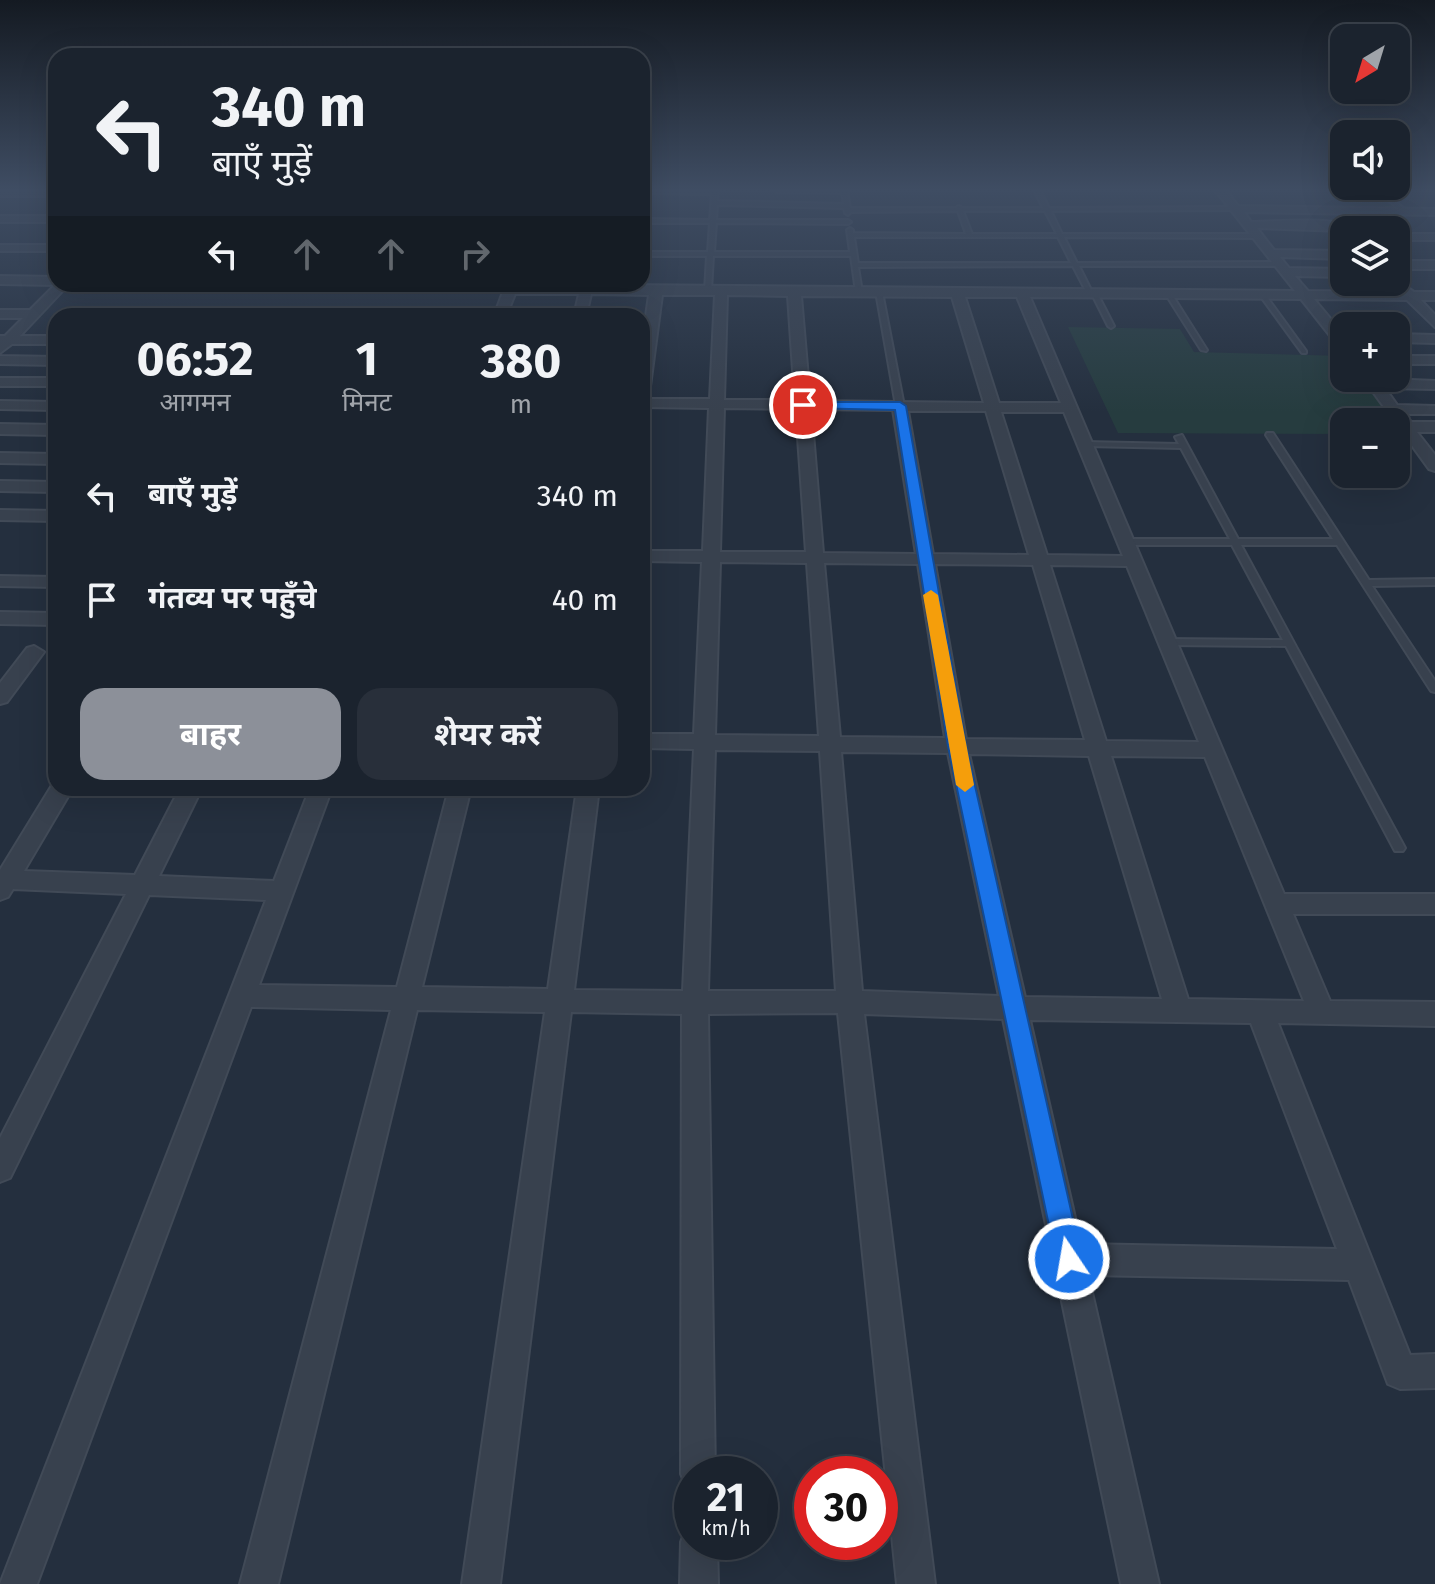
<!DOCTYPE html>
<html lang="hi">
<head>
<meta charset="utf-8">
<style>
  body { margin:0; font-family:"Fira Sans","Noto Sans Devanagari",sans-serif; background:#282f3a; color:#f1f3f6; height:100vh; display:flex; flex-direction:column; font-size:30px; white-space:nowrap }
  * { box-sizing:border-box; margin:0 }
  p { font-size:26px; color:#a0a4aa }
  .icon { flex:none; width:44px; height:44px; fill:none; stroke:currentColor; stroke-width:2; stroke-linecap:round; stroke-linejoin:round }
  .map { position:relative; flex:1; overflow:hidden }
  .panel { position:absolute; left:48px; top:308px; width:602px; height:488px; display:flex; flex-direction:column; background:#1b232e; border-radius:24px; box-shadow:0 8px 32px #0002,0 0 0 2px #39404a }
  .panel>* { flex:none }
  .guide { position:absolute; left:48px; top:48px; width:602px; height:244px; border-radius:24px; box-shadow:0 8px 32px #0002,0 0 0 2px #39404a; background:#1b232e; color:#f1f3f6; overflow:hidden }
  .needle { width:52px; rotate:218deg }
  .fabs { position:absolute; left:1330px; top:24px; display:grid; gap:16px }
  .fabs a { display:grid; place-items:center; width:80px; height:80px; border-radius:16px; background:#1b232e; box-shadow:0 8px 32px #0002,0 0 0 2px #39404a; font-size:40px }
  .speed { position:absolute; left:674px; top:1456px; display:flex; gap:16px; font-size:40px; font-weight:700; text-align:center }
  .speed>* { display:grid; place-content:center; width:104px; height:104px; border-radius:50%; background:#1b232e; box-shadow:0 8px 32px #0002,0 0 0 2px #39404a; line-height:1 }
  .speed small { font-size:20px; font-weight:400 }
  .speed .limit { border:12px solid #d22; background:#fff; color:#111 }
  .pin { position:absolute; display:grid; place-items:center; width:68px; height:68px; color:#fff; margin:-34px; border:4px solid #fff; border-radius:50%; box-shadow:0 2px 8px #0007 }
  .me { position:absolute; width:88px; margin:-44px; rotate:348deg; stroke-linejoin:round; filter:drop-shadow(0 0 6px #0008) }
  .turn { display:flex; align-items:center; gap:28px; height:168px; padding:0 32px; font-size:36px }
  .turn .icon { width:104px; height:104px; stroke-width:2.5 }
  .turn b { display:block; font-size:56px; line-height:68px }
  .lanes { display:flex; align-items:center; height:76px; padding:0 32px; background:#0003; justify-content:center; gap:40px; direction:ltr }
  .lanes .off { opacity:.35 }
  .eta { display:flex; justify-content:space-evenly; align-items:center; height:136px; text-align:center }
  .eta b { font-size:48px; font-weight:700; line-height:56px }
  .cta { display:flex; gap:16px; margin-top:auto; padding:16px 32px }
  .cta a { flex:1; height:92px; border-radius:24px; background:#8c9099; color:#fff; font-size:32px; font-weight:700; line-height:92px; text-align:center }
  .cta a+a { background:#282f3a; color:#f1f3f6 }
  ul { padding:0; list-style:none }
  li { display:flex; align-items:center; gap:24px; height:104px; padding:0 32px }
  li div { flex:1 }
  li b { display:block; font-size:30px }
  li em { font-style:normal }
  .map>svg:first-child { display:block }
  .green { fill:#263c3f }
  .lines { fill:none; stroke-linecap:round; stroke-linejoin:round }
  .lane-casing { stroke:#414a57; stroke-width:4 }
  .street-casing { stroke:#414a57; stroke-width:4 }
  .lane { fill:#38414e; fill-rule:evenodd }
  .street { fill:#38414e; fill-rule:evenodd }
  .route { fill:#1a73e8; stroke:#114b97; stroke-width:2 }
  .slow { fill:#f59e0b }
</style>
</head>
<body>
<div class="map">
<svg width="1435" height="1584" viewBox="0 0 1435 1584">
  <rect width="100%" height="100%" fill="#242f3e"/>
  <path class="green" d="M1068 327 1180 329 1194 352 1344 356V378H1370L1412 434H1396V422H1344V434L1118 433Z"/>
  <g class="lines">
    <defs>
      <path id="lane" d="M642 190H718L717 201 844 204 842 193 777 192 774 190H847L850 208H956L959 206 962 208H1043L1034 190H1040L1049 208 1235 207 1237 210 1051 211 1062 234H1258L1261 236 1258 238 1064 237 1077 263 1281 262 1284 264 1281 266H1079L1092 292 1097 293 1114 326 1111 328 1108 326 1092 294 1087 293 1073 266 858 267 862 292 859 294 856 292 851 256H713L711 291 708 293 705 291 707 256H642V252H708L710 223H642V219L710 220 712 194 642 193ZM717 205 844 208 845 213 848 215 851 212 958 211 966 234 853 233V230L850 228 847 230 850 252H714L716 223 848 224 851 222 848 220H716ZM963 211H1045L1057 234H972ZM854 237H1058L1071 263H858Z
        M1376 190H1382L1407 211V213H1403Z
        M0 192H56V196H0Z
        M184 284H511L514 286 511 288 187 286Z
        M879 290 882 292 904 406 900 408 896 406 876 292Z
        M1166 292 1171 293 1207 350 1206 351 1201 350 1165 293Z
        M1260 293H1264L1306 351V353H1302L1259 294Z
        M1267 433H1273L1369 580 1435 579V585L1372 586 1435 681V692L1431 691 1337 545H1241L1405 848 1403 851H1395L1286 646 1167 645 1162 642 1167 639 1283 640 1232 545H1125L1121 542 1125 539H1230L1181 448 1085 446 1081 444 1085 442 1179 444 1175 437 1182 435 1238 539H1333L1266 435Z"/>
      <path id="street" d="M1215 190H1226L1238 206 1435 209V215L1244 212 1251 222C1278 222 1338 215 1358 230L1344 231 1257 228 1274 250 1344 251V259L1280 257 1289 268 1344 269V277L1295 276 1308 291 1400 292 1405 286 1414 292H1435V300H1421L1435 315V327L1407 300 1314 299 1344 335V348L1339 347 1301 299 1030 297 1284 894H1435V914H1293L1330 1001 1435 1002V1026L1278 1023 1410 1355 1435 1354V1388L1400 1389 1388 1384 1349 1280 1088 1275 1159 1584H1121L1003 1019 864 1014 935 1584H897L838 1013 708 1014 715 1474H692V1489L686 1486 681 1474 682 1014 571 1012 500 1584H462L545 1012 417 1010 278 1584H240L391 1010 251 1007 37 1584H0L266 900 149 895 10 1178 0 1182V1138L126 894 13 889 8 897 0 900V870L54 782 56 788H73L24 871 135 875 180 788H202L159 876 274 881 310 788H332L259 985 397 987 449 788H471L422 987 548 989 577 788H599L574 990 683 991 694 749 642 748V734H694L702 562 642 561V551H703L709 408 642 407V399H710L715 295H662L649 394 642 398V344L649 295 591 294 586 316H574L579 294H515L506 316H494L506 284 1295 291ZM727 295 788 296 795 400H724ZM801 296 952 297 984 403 810 401ZM965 297H1017L1061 403H999ZM724 408 796 409 806 552H720ZM811 409 893 410 916 554 823 553ZM908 411H986L1029 555 933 554ZM1001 412H1064L1123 556 1047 555ZM720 562 807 563 819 736 715 735ZM824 563 918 564 945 738 840 737ZM935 564 1033 565 1085 740 966 739ZM1050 565 1127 566 1199 742 1106 741ZM715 750 820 751 836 991H708ZM841 752 948 753 999 996 862 991ZM969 754 1089 756 1162 999 1025 997ZM1111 756 1205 757 1304 1001 1188 999ZM1030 1020 1251 1023 1337 1249 1081 1244Z
        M0 216H56V222H0Z
        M1396 234H1435V240H1396Z
        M0 245H56V251H0Z
        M1396 261H1435V269H1396Z
        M0 276 56 277V284H69L20 336H56V344H12L0 353V336H5L23 318H0V310H30L55 285 0 284Z
        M1396 334 1435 335V343L1396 342Z
        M0 356 56 357V365L0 364Z
        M1396 356H1435V364H1396Z
        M0 378H56V386H0Z
        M1363 378 1435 381V389L1385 388 1397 405 1435 406V414H1404L1411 422H1435V432H1417L1435 455V471L1429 469Z
        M0 401 56 402V410L0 409Z
        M0 424 56 425V435L0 434Z
        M0 453 56 454V464L0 463Z
        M0 481 56 482V492L0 491Z
        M0 510 56 511V521L0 520Z
        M0 576 56 577V587L0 586Z
        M0 612 56 613V625L0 624Z
        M34 646 44 652 7 702 0 704V683L27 648Z
        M692 1527V1542H717L718 1584H680L681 1542 686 1529Z"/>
    </defs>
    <use href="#lane" class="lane-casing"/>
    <use href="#street" class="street-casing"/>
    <use href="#lane" class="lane"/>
    <use href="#street" class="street"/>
  </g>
  <linearGradient id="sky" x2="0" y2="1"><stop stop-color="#141a22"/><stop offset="0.46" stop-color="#3f4d63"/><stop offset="1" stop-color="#3f4d63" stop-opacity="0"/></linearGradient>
  <rect width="1435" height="412" fill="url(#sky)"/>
  <path class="route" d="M799 402H900L906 406 966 746 1082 1259 1078 1268 1069 1272 1060 1268 1056 1259 948 746 895 410 803 408 799 407Z"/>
  <path class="slow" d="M931 590 938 595 974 785 965 792 956 785 923 595Z"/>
</svg>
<div class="fabs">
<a><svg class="needle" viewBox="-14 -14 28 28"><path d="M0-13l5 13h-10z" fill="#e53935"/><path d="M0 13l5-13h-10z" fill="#a0a4aa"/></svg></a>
<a><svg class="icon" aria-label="sound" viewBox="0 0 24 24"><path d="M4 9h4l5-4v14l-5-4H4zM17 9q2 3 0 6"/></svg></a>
<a><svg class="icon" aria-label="layers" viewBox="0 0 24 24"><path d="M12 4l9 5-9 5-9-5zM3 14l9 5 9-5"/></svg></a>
<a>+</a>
<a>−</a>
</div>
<div class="speed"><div>21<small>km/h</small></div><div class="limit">30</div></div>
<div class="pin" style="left:803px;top:405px;background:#d93025"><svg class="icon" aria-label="arrive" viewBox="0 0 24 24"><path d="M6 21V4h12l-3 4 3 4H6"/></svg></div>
<svg class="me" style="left:1069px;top:1259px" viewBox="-20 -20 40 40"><circle r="17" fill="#1a73e8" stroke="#fff" stroke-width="3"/><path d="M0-11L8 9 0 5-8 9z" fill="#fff"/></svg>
<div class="guide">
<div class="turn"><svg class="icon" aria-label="left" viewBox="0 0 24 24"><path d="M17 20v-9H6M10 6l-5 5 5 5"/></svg><div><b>340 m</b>बाएँ मुड़ें</div></div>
<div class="lanes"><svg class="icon" aria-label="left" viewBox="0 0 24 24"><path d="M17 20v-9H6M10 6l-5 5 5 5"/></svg><svg class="icon off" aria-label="ahead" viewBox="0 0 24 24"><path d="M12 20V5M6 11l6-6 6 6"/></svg><svg class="icon off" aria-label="ahead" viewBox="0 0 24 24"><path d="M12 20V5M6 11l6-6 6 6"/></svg><svg class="icon off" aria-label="right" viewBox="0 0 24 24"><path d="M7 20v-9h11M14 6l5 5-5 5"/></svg></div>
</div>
<section class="panel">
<div class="eta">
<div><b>06:52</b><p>आगमन</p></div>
<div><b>1</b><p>मिनट</p></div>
<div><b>380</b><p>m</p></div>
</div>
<ul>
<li><svg class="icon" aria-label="left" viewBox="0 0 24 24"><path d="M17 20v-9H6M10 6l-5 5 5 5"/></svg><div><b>बाएँ मुड़ें</b></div><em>340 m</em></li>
<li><svg class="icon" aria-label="arrive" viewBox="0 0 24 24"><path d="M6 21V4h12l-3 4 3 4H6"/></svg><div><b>गंतव्य पर पहुँचे</b></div><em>40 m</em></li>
</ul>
<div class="cta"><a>बाहर</a><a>शेयर करें</a></div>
</section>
</div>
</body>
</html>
